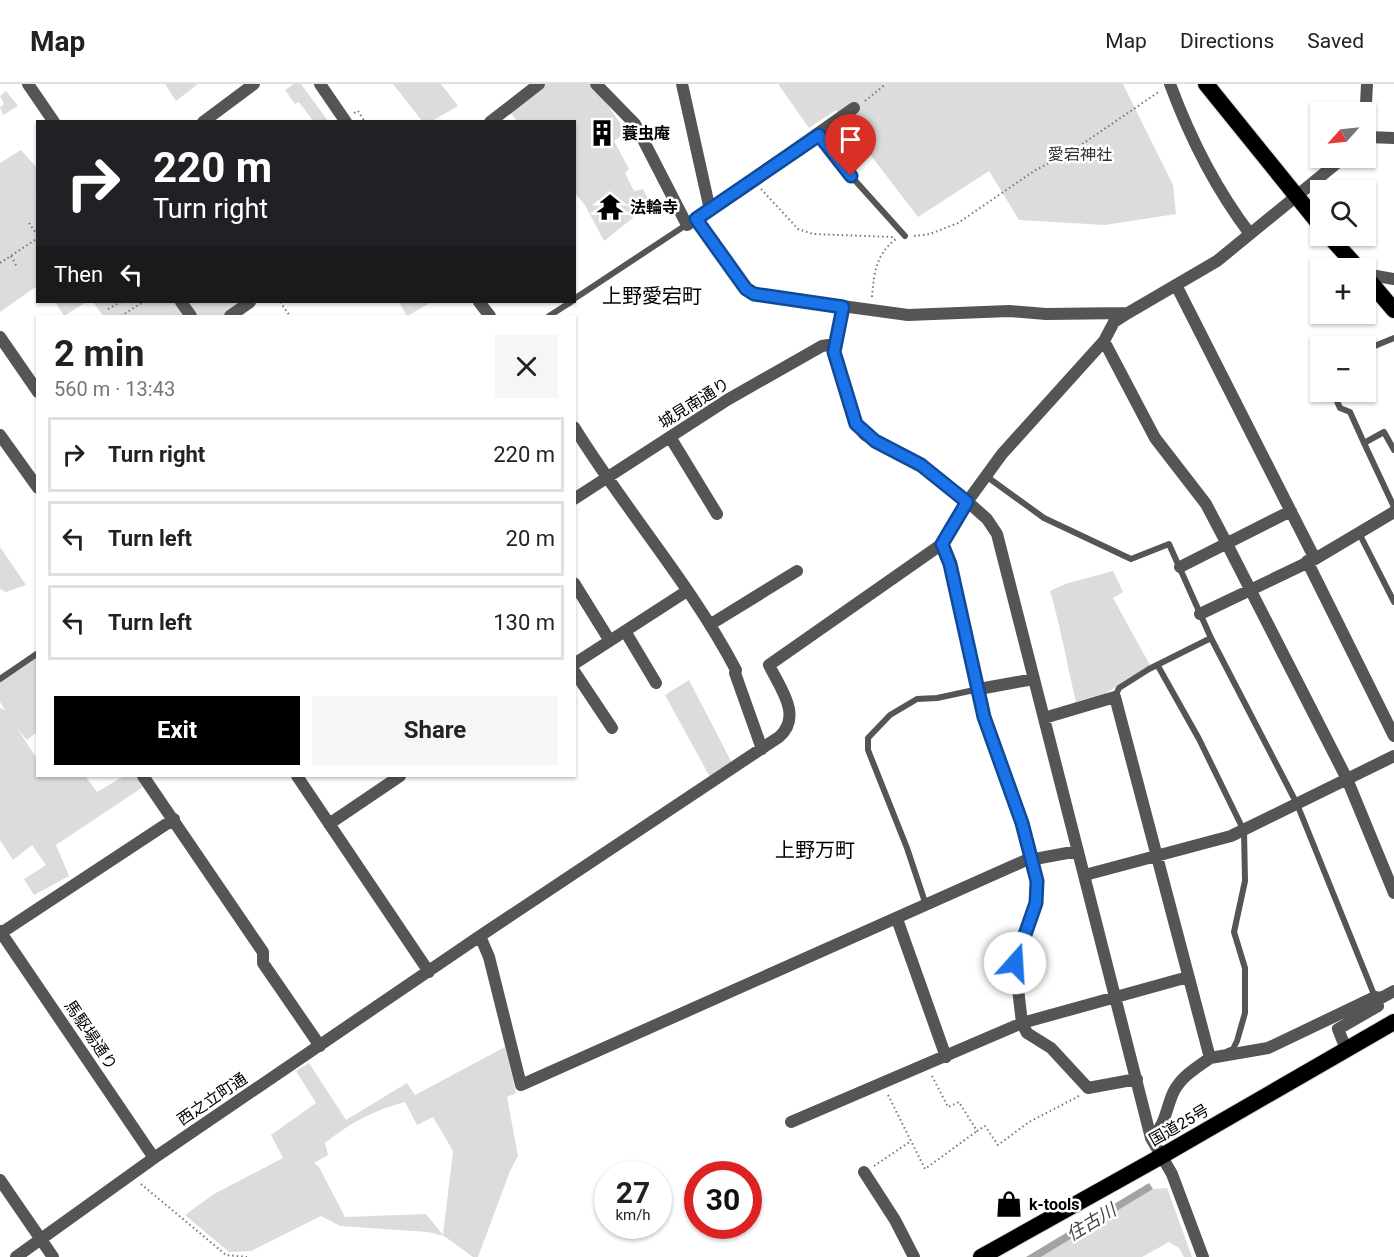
<!DOCTYPE html>
<html lang="en">
<head>
<meta charset="utf-8">
<style>
  body { margin:0; font-family:Roboto,"Noto Sans JP",sans-serif; background:#f6f6f6; color:#222; height:100vh; display:flex; flex-direction:column; font-size:22px; white-space:nowrap }
  * { box-sizing:border-box; margin:0 }
  p { font-size:20px; color:#767676 }
  .icon { flex:none; width:33px; height:33px; fill:none; stroke:currentColor; stroke-width:2; stroke-linecap:round; stroke-linejoin:round }
  .map { position:relative; flex:1; overflow:hidden }
  .drawer { position:absolute; left:36px; top:231px; width:540px; height:462px; display:flex; flex-direction:column; background:#fff; border-radius:0px; box-shadow:0 2px 4px #0004 }
  .drawer>* { flex:none }
  .guide { position:absolute; left:36px; top:36px; width:540px; height:183px; border-radius:0px; box-shadow:0 2px 4px #0004; background:#202124; color:#fff; overflow:hidden }
  .needle { width:39px; rotate:243deg }
  .controls { position:absolute; left:1310px; top:18px; display:grid; gap:12px }
  .controls a { display:grid; place-items:center; width:66px; height:66px; border-radius:0px; background:#fff; box-shadow:0 2px 4px #0004; font-size:30px }
  .speed { position:absolute; left:594px; top:1077px; display:flex; gap:12px; font-size:30px; font-weight:700; text-align:center }
  .speed>* { display:grid; place-content:center; width:78px; height:78px; border-radius:50%; background:#fff; box-shadow:0 2px 4px #0004; line-height:1 }
  .speed small { font-size:15px; font-weight:400 }
  .speed .limit { border:9px solid #d22; background:#fff; color:#111 }
  .pin { position:absolute; display:grid; place-items:center; width:51px; height:51px; color:#fff; margin:-62px -26px; border-radius:50% 50% 50% 0; rotate:-45deg; box-shadow:0 0 6px #0007 }
  .pin .icon { rotate:45deg }
  .me { position:absolute; width:66px; margin:-33px; rotate:19deg; stroke-linejoin:round; filter:drop-shadow(0 0 4px #0008) }
  .turn { display:flex; align-items:center; gap:21px; height:126px; padding:0 18px; font-size:27px }
  .turn .icon { width:78px; height:78px; stroke-width:2.5 }
  .turn b { display:block; font-size:42px; line-height:51px }
  .then { display:flex; align-items:center; height:57px; padding:0 18px; background:#0003; gap:12px; font-size:22px }
  .round { display:grid; place-items:center; flex:none; width:63px; height:63px; border-radius:0px; background:#f6f6f6 }
  .headline { display:flex; align-items:center; justify-content:space-between; height:102px; padding:0 18px }
  h1 { font-size:36px; font-weight:700; line-height:45px }
  .primary-button { display:flex; gap:12px; margin-top:auto; padding:12px 18px }
  .primary-button a { flex:1; height:69px; border-radius:0px; background:#000; color:#fff; font-size:24px; font-weight:700; line-height:69px; text-align:center }
  .primary-button a+a { background:#f6f6f6; color:#222 }
  ul { padding:0; list-style:none }
  li { display:flex; align-items:center; gap:18px; height:75px; margin:0 12px 9px; padding:0 6px; border:3px solid #e0e0e0; border-radius:0px }
  li div { flex:1 }
  li b { display:block; font-size:22px }
  li em { font-style:normal }
  header { display:flex; align-items:center; gap:36px; box-sizing:border-box; height:84px; padding:0 30px; background:#fff; border-bottom:2px solid #e0e0e0 }
  header strong { font-size:28px }
  nav { display:flex; gap:33px; margin-inline-start:auto; font-size:21px }
  .map>svg:first-child { display:block }
  .green { fill:#dcdcdc; fill-rule:evenodd }
  .water { fill:#a3a3a3 }
  .lines { fill:none; stroke-linecap:round; stroke-linejoin:round }
  .trunk-casing { stroke:#dbdbdb; stroke-width:18 }
  .path { stroke:#777; stroke-width:2; stroke-dasharray:1.5 3; stroke-linecap:butt }
  .service { stroke:#555; stroke-width:6 }
  .minor { stroke:#555; stroke-width:12 }
  .tertiary { stroke:#555; stroke-width:12 }
  .trunk { stroke:#000; stroke-width:16 }
  .route-casing { stroke:#114b97; stroke-width:15 }
  .route { stroke:#1a73e8; stroke-width:10 }
  .labels { text-anchor:middle; dominant-baseline:central; stroke-width:5; stroke-linejoin:round; paint-order:stroke }
  .poi-label { font-size:16px; font-weight:bold; fill:#000; stroke:#fff; text-anchor:start }
  .park-label { font-size:16px; fill:#333; stroke:#fff }
  .street-label { font-size:16px; fill:#000; stroke:#fff }
  .water-label { font-size:18px; font-style:italic; fill:#444; stroke:#fff }
  .quarter-label { font-size:20px; fill:#000; stroke:#fff }
</style>
</head>
<body>
<header>
<strong>Map</strong>
<nav><a>Map</a><a>Directions</a><a>Saved</a></nav>
</header>
<div class="map">
<svg width="1394" height="1173" viewBox="0 0 1394 1173">
  <rect width="100%" height="100%" fill="#fff"/>
  <path class="green" d="M165 0H198L176 17Z
    M294 0H301L328 37H313L299 18 295 20 285 6Z
    M393 0H441L458 22 432 37H422Z
    M539 0H589L605 17 626 48 614 57 629 85 625 89 634 107 643 105 649 117 642 121 644 125 604 157 585 121 575 109 574 38 517 37 507 24Z
    M778 0H1123L1173 101 1176 130 1105 141 1019 136 989 87 918 133 836 26 809 44Z
    M6 7 18 22 3 31 0 23 4 20 0 12Z
    M21 66 37 84V113L34 110 38 116 37 202 0 228V79Z
    M55 218H86L64 232Z
    M93 218H250L230 232H103Z
    M399 218H432L407 232Z
    M0 463 26 501 6 508 0 505Z
    M1113 487 1123 508 1113 514 1150 581 1103 611 1076 618C1067 581 1061 544 1050 507L1065 500Z
    M37 570V648L27 656 17 644 37 675 38 692H85L97 708 124 692H136L143 703 56 761 69 792 34 811 24 795 46 781 32 761 13 776 0 756V624L5 626 0 618V595Z
    M689 596 732 679 710 693 665 611Z
    M505 963 516 1009 507 1013 518 1072 510 1087 478 1173H473L444 1152 428 1148 340 1142 321 1132 251 1167 229 1168 185 1131 214 1110 283 1074 271 1051 316 1019 296 987 309 979 346 1036 407 999 415 1011ZM405 1018 417 1041 433 1033 453 1067 443 1151 426 1130 345 1133 319 1083 314 1079 328 1071 325 1059C350 1039 374 1026 405 1018Z
    M1167 1104 1192 1173H1184L1179 1164 1169 1158 1142 1173H1041L1153 1105Z"/>
  <path class="water" d="M1149 1099 1153 1105 1041 1173H1026Z"/>
  <g class="lines">
    <defs>
      <path id="trunk" d="M1206 0 1320 141
        M1329 152 1358 184
        M1365 192 1394 226
        M981 1173 1160 1073 1394 938"/>
    </defs>
    <use href="#trunk" class="trunk-casing"/>
    <path class="path" d="M865 17 886 0
      M354 29 358 27 365 38
      M761 105 798 145 813 150 893 153
      M29 139 38 152
      M914 152 930 150 958 139 1034 87 1075 65 1160 7
      M11 172 17 183
      M0 179 38 154
      M872 213C874 189 876 170 896 155
      M280 218 290 232
      M108 225 121 218
      M121 232 143 218
      M932 992 948 1023 959 1018 977 1047 985 1042 998 1061 1029 1038 1079 1012
      M888 1011 925 1085 977 1047
      M874 1082 911 1057
      M141 1100 226 1171 247 1173"/>
    <path class="service" d="M819 51 842 82 905 152
      M574 215 686 141
      M549 232 571 218
      M1365 266 1394 254
      M1333 308 1340 324 1350 328 1364 359
      M1394 366 1384 348 1364 359 1394 423
      M986 392 1044 434 1131 475 1169 460 1211 554 1297 720 1375 913
      M1359 449 1394 518
      M1158 582 1199 655 1244 747 1245 797 1234 848 1245 884V929L1237 957 1233 965 1228 967
      M0 595 38 569
      M1115 613 1119 604 1149 585 1211 554
      M926 821 907 764 868 666V654L890 631 917 615 937 614 979 605"/>
    <path class="minor" d="M28 0 54 38
      M596 0 635 40 687 141 854 24
      M682 0 710 126
      M1170 0C1190 54 1215 104 1250 150
      M203 38 254 0
      M490 38 539 0
      M1365 40 1367 0
      M1365 56 1368 53 1394 54
      M695 135 746 205 754 210 908 231 1009 227 1046 230 1128 229 1217 177 1343 74
      M1365 190 1394 195
      M1176 201 1315 475
      M181 218 191 232
      M843 223 834 268 856 340 865 351 921 381 960 411 987 435 997 450 1151 1054 1172 1090 1203 1173
      M230 232 250 218
      M0 253 38 308
      M1104 257 1155 354 1206 420 1227 460 1347 695 1394 809
      M574 343C625 426 691 500 736 586L735 589 762 665
      M0 351 38 404
      M670 353 717 430
      M574 415 727 316 822 262 835 260
      M942 460 950 480 984 633 1022 739 1037 797 1036 819 1015 879 1022 939 1027 949 1051 964 1088 1004 1137 995
      M1307 477 1394 652
      M1180 483 1291 427
      M574 499 610 557
      M1200 530 1315 475 1394 428
      M711 540 797 487
      M625 547 656 599
      M574 580 687 507
      M574 587 612 644
      M979 605 1034 595
      M1044 634 1115 613 1210 974 1268 964 1375 913 1378 922 1338 945 1346 965
      M143 692 263 868V879L320 962
      M297 692 429 888
      M329 740 400 692
      M1085 791 1231 752 1394 672
      M897 835 946 973
      M0 847 154 1074
      M1 849 174 735
      M480 852 489 873 521 1001 1024 777 1078 767
      M1375 913 1381 914 1394 907
      M791 1038 1022 939 1188 893
      M1151 1054C1166 1042 1166 1023 1174 1007 1182 992 1196 984 1210 974
      M864 1088 895 1136 914 1173
      M0 1096 53 1173
      M16 1173 154 1074 480 852 779 653C803 632 780 604 769 581L942 460 967 418 1002 370 1104 257 1114 238 1128 229"/>
    <path class="tertiary" d="M320 0 346 38
      M479 218 490 232"/>
    <use href="#trunk" class="trunk"/>
  </g>
  <g class="lines">
    <defs>
      <path id="route" d="M851 92 819 51 696 135 746 205 754 210 843 223 834 268 856 340 875 357 921 381 967 418 942 460 950 480 984 633 1022 739 1037 797 1036 819 1015 879"/>
    </defs>
    <use href="#route" class="route-casing"/>
    <use href="#route" class="route"/>
  </g>
  <defs>
    <symbol id="building-bare" viewBox="-9 -9 18 18"><path d="M-4-6H4V6H1V3H-1V6H-4ZM-2.5-4.3h1.7v1.8h-1.7ZM.8-4.3h1.7v1.8H.8ZM-2.5-1h1.7V.8h-1.7ZM.8-1h1.7V.8H.8Z" fill="#000" stroke="#fff" stroke-width="2.5" paint-order="stroke"/></symbol>
    <symbol id="temple-bare" viewBox="-9 -9 18 18"><path d="M0-6L5-2H3V0L6.5 2.5H4V6H1.5V3h-3V6H-4V2.5H-6.5L-3 0V-2H-5Z" fill="#000" stroke="#fff" stroke-width="2.5" paint-order="stroke"/></symbol>
    <symbol id="shop-bare" viewBox="-9 -9 18 18"><path d="M-5-2.5h2.3a2.7 3.5 0 0 1 5.4 0H5L5.5 6h-11ZM-1.5-2.5h3a1.5 2.3 0 0 0-3 0Z" fill="#000" stroke="#fff" stroke-width="2.5" paint-order="stroke"/></symbol>
  </defs>
  <g fill-rule="evenodd">
    <use href="#building-bare" x="583" y="30" width="38" height="38"/>
    <use href="#temple-bare" x="591" y="104" width="38" height="38"/>
    <use href="#shop-bare" x="990" y="1101" width="38" height="38"/>
  </g>
  <g class="labels">
    <g class="poi-label">
      <text x="622" y="49">蓑虫庵</text>
      <text x="630" y="123">法輪寺</text>
      <text x="1029" y="1120">k-tools</text>
    </g>
    <g class="park-label">
      <text x="1080" y="70">愛宕神社</text>
    </g>
    <g class="street-label">
      <text transform="translate(694 319) rotate(-32)">城見南通り</text>
      <text transform="translate(91 951) rotate(56)">馬駆場通り</text>
      <text transform="translate(212 1015) rotate(-34)">西之立町通</text>
      <text transform="translate(1179 1041) rotate(-30)">国道25号</text>
    </g>
    <g class="water-label">
      <text transform="translate(1091 1138) rotate(-31)">住古川</text>
    </g>
    <g class="quarter-label">
      <text x="652" y="212">上野愛宕町</text>
      <text x="815" y="766">上野万町</text>
    </g>
  </g>
</svg>
<div class="controls">
<a><svg class="needle" viewBox="-14 -14 28 28"><path d="M0-13l5 13h-10z" fill="#e53935"/><path d="M0 13l5-13h-10z" fill="#767676"/></svg></a>
<a><svg class="icon" aria-label="search" viewBox="0 0 24 24"><circle cx="10" cy="10" r="6"/><path d="M15 15l6 6"/></svg></a>
<a>+</a>
<a>−</a>
</div>
<div class="speed"><div>27<small>km/h</small></div><div class="limit">30</div></div>
<div class="pin" style="left:851px;top:92px;background:#d93025"><svg class="icon" aria-label="arrive" viewBox="0 0 24 24"><path d="M6 21V4h12l-3 4 3 4H6"/></svg></div>
<svg class="me" style="left:1015px;top:879px" viewBox="-20 -20 40 40"><circle r="19" fill="#fff"/><path d="M0-13L10 11 0 6-10 11z" fill="#1a73e8"/></svg>
<div class="guide">
<div class="turn"><svg class="icon" aria-label="right" viewBox="0 0 24 24"><path d="M7 20v-9h11M14 6l5 5-5 5"/></svg><div><b>220 m</b>Turn right</div></div>
<div class="then">Then<svg class="icon" aria-label="left" viewBox="0 0 24 24"><path d="M17 20v-9H6M10 6l-5 5 5 5"/></svg></div>
</div>
<section class="drawer">
<div class="headline"><div><h1>2 min</h1><p>560 m · 13:43</p></div><a class="round"><svg class="icon" aria-label="close" viewBox="0 0 24 24"><path d="M6 6l12 12M18 6L6 18"/></svg></a></div>
<ul>
<li><svg class="icon" aria-label="right" viewBox="0 0 24 24"><path d="M7 20v-9h11M14 6l5 5-5 5"/></svg><div><b>Turn right</b></div><em>220 m</em></li>
<li><svg class="icon" aria-label="left" viewBox="0 0 24 24"><path d="M17 20v-9H6M10 6l-5 5 5 5"/></svg><div><b>Turn left</b></div><em>20 m</em></li>
<li><svg class="icon" aria-label="left" viewBox="0 0 24 24"><path d="M17 20v-9H6M10 6l-5 5 5 5"/></svg><div><b>Turn left</b></div><em>130 m</em></li>
</ul>
<div class="primary-button"><a>Exit</a><a>Share</a></div>
</section>
</div>
</body>
</html>
